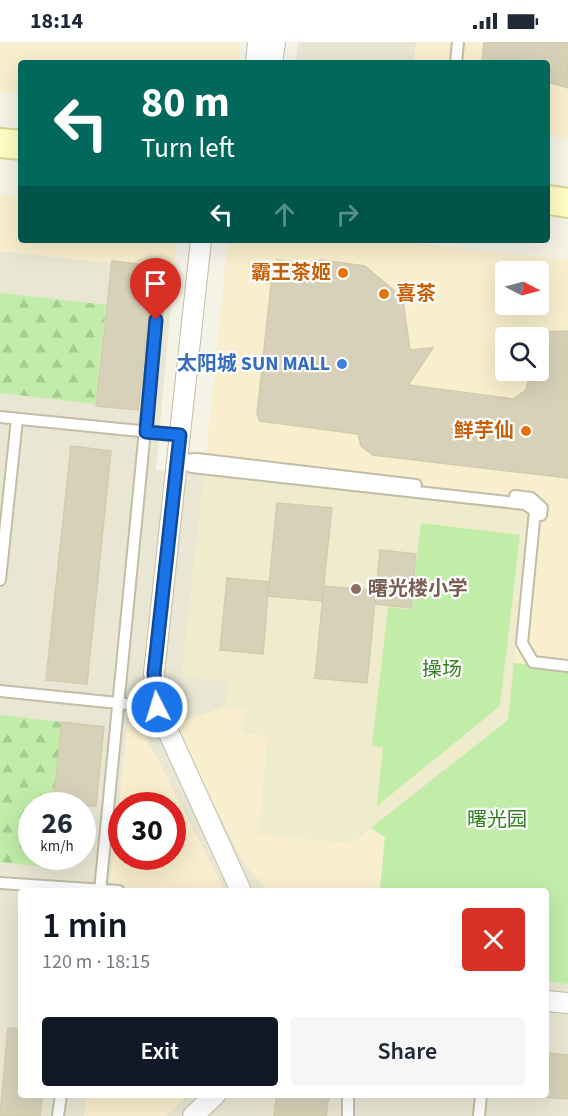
<!DOCTYPE html>
<html lang="en">
<head>
<meta charset="utf-8">
<style>
  body { margin:0; font-family:"Source Sans 3","Noto Sans SC",sans-serif; background:#f6f6f7; color:#1f2937; height:100vh; display:flex; flex-direction:column; font-size:22px; white-space:nowrap }
  * { box-sizing:border-box; margin:0 }
  p { font-size:20px; color:#747a83 }
  .icon { flex:none; width:33px; height:33px; fill:none; stroke:currentColor; stroke-width:2; stroke-linecap:round; stroke-linejoin:round }
  .map { position:relative; flex:1; overflow:hidden }
  .details { position:absolute; left:18px; top:846px; width:531px; height:210px; display:flex; flex-direction:column; background:#fff; border-radius:6px; box-shadow:0 6px 24px #0002 }
  .details>* { flex:none }
  .banner { position:absolute; left:18px; top:18px; width:532px; height:183px; border-radius:6px; box-shadow:0 6px 24px #0002; background:#00695c; color:#fff; overflow:hidden }
  .needle { width:39px; rotate:96deg }
  .controls { position:absolute; left:495px; top:219px; display:grid; gap:12px }
  .controls a { display:grid; place-items:center; width:54px; height:54px; border-radius:6px; background:#fff; box-shadow:0 6px 24px #0002; font-size:30px }
  .speed { position:absolute; left:18px; top:750px; display:flex; gap:12px; font-size:30px; font-weight:700; text-align:center }
  .speed>* { display:grid; place-content:center; width:78px; height:78px; border-radius:50%; background:#fff; box-shadow:0 6px 24px #0002; line-height:1 }
  .speed small { font-size:15px; font-weight:400 }
  .speed .limit { border:9px solid #d22; background:#fff; color:#111 }
  .pin { position:absolute; display:grid; place-items:center; width:51px; height:51px; color:#fff; margin:-62px -26px; border-radius:50% 50% 50% 0; rotate:-45deg; box-shadow:0 0 6px #0007 }
  .pin .icon { rotate:45deg }
  .me { position:absolute; width:66px; margin:-33px; rotate:355deg; stroke-linejoin:round; filter:drop-shadow(0 0 4px #0008) }
  .turn { display:flex; align-items:center; gap:21px; height:126px; padding:0 24px; font-size:27px }
  .turn .icon { width:78px; height:78px; stroke-width:2.5 }
  .turn b { display:block; font-size:42px; line-height:51px }
  .lanes { display:flex; align-items:center; height:57px; padding:0 24px; background:#0003; justify-content:center; gap:30px; direction:ltr }
  .lanes .off { opacity:.35 }
  .round { display:grid; place-items:center; flex:none; width:63px; height:63px; border-radius:6px; background:#f6f6f7 }
  .summary { display:flex; align-items:center; justify-content:space-between; height:102px; padding:0 24px }
  h1 { font-size:36px; font-weight:600; line-height:45px; color:#111827 }
  .cta { display:flex; gap:12px; margin-top:auto; padding:12px 24px }
  .cta a { flex:1; height:69px; border-radius:6px; background:#111827; color:#fff; font-size:24px; font-weight:600; line-height:69px; text-align:center }
  .cta a+a { background:#f6f6f7; color:#1f2937 }
  .status { display:flex; justify-content:space-between; align-items:center; height:42px; padding:0 30px; background:#fff; direction:ltr }
  .status svg { height:16px; fill:currentColor }
  .map>svg:first-child { display:block }
  .residential { fill:#e9e6d3; fill-rule:evenodd }
  .commercial { fill:#f9efce; fill-rule:evenodd }
  .education { fill:#efeccd }
  .forest { fill:url(#forest-firs) }
  .park { fill:#c1eda9 }
  .building { fill:#d7d1b9; stroke:#d3cbac; stroke-width:1.5 }
  .lines { fill:none; stroke-linecap:round; stroke-linejoin:round }
  .service-casing { stroke:#c1bda7; stroke-width:14 }
  .minor-casing { stroke:#c1bda7; stroke-width:22 }
  .secondary-casing { stroke:#d9d490; stroke-width:32 }
  .service { stroke:#fff; stroke-width:10 }
  .minor { stroke:#fff; stroke-width:20 }
  .secondary { stroke:#fffcc5; stroke-width:28 }
  .route-casing { stroke:#114b97; stroke-width:15 }
  .route { stroke:#1a73e8; stroke-width:10 }
  .food-dot { fill:#e8710a; stroke:#fff; stroke-width:2 }
  .shop-dot { fill:#3f7fe0; stroke:#fff; stroke-width:2 }
  .education-dot { fill:#8d6e63; stroke:#fff; stroke-width:2 }
  .labels { text-anchor:middle; dominant-baseline:central; stroke-width:4.5; stroke-linejoin:round; paint-order:stroke }
  .food-label { font-size:20px; font-weight:bold; fill:#c56008; stroke:#fff; text-anchor:end }
  .shop-label { font-size:20px; font-weight:bold; fill:#366cbe; stroke:#fff; text-anchor:end }
  .education-label { font-size:20px; font-weight:bold; fill:#785e54; stroke:#fff; text-anchor:start }
  .park-label { font-size:20px; fill:#328021; stroke:#fff }
</style>
</head>
<body>
<div class="status"><b>18:14</b><svg viewBox="0 0 49 12"><path d="M0 12V9h3v3zM5 12V6h3v6zM10 12V3h3v9zM15 12V0h3v12zM26 1h20v11H26zM47 4h2v5h-2z"/></svg></div>
<div class="map">
<svg width="568" height="1074" viewBox="0 0 568 1074">
  <defs>
    <pattern id="forest-firs" width="22" height="20" patternUnits="userSpaceOnUse" patternTransform="scale(1.5)"><rect width="22" height="20" fill="#c1eda9"/><path d="M5 1l3.5 6h-7zM16 11l3.5 6h-7z" fill="#a7cc92"/></pattern>
  </defs>
  <rect width="100%" height="100%" fill="#f4f3e5"/>
  <path class="residential" d="M298 0H416L414 21H296Z
    M0 209 174 228 156 428 521 468 529 473 514 620 568 626V1074H0ZM32 764H82V814H32ZM122 764H172V814H122ZM21 849H546V1053H21Z"/>
  <path class="commercial" d="M0 0H240L238 21H21V51L0 49Z
    M416 0H568V96L548 94V21H414Z
    M0 152 21 155V198H177L174 228 0 209Z
    M228 198H386L568 218V626L514 621 529 473 521 468 204 432ZM506 230H538V262H506ZM506 296H538V328H506Z
    M130 663 225 849H109ZM122 764H172V814H122Z
    M225 665 245 668 268 694 259 792 350 801 371 786 385 795 380 849H267L244 822 174 682Z
    M86 1053H188L166 1074H84Z"/>
  <path class="education" d="M204 432 521 468 529 473 508 678 350 801 259 792 268 694 242 691 245 668 225 665 228 640 181 634Z"/>
  <path class="forest" d="M0 251 106 263 95 362 0 351Z
    M0 673 62 680 53 763 32 764V814L47 815 46 825 0 820Z"/>
  <path class="park" d="M421 481 520 493 500 664 377 764 383 705 372 704 388 565 411 568Z
    M514 621 568 626V942L546 939V849H380L385 795 371 786 508 678Z"/>
  <path class="building" d="M484 0H568V46L548 40V21H482Z
    M277 218 310 222 321 218 365 224 399 253 403 259 410 308 433 306 408 343 513 357 526 348 531 328H538V290L568 289V436L373 413 361 404 358 392 260 379 257 372 273 225Z
    M112 219 154 224 138 368 96 364Z
    M71 404 111 409 87 642 46 638Z
    M277 461 332 466 322 559 268 554Z
    M380 508 416 512 411 566 375 562Z
    M227 536 269 540 263 612 220 608Z
    M324 544 376 549 367 641 315 636Z
    M62 680 104 685 96 764H53Z
    M8 986 21 987V1053H42L40 1074H0Z
    M546 1011 568 1013V1057L546 1055Z
    M277 1053H329L326 1074H274Z"/>
  <g class="lines">
    <defs>
      <path id="service" d="M456 21 458 0
        M0 375 180 393
        M181 418 197 417 416 443
        M177 419 192 425 525 462 535 469 522 601 533 620 568 624
        M515 454 531 456 542 466 541 473
        M0 538 17 377
        M0 649 157 665
        M0 841 119 849
        M100 849 160 234
        M58 1074 61 1053
        M348 1074V1053
        M479 1074 481 1053"/>
      <path id="minor" d="M256 21 258 0
        M272 21 275 0
        M201 198 154 631 157 665 241 849
        M546 959 568 961
        M193 1074 215 1053"/>
      <path id="secondary" d="M0 101 21 103
        M548 158 568 161"/>
    </defs>
    <use href="#service" class="service-casing"/>
    <use href="#minor" class="minor-casing"/>
    <use href="#secondary" class="secondary-casing"/>
    <use href="#service" class="service"/>
    <use href="#minor" class="minor"/>
    <use href="#secondary" class="secondary"/>
  </g>
  <g class="lines">
    <defs>
      <path id="route" d="M156 278 146 390 180 393 154 631 157 665"/>
    </defs>
    <use href="#route" class="route-casing"/>
    <use href="#route" class="route"/>
  </g>
  <g class="food-dot">
    <circle cx="343" cy="231" r="6"/>
    <circle cx="384" cy="252" r="6"/>
    <circle cx="526" cy="389" r="6"/>
  </g>
  <circle class="shop-dot" cx="342" cy="322" r="6"/>
  <circle class="education-dot" cx="356" cy="547" r="6"/>
  <g class="labels">
    <g class="food-label">
      <text x="331" y="231">霸王茶姬</text>
      <text x="396" y="252" text-anchor="start">喜茶</text>
      <text x="514" y="389">鲜芋仙</text>
    </g>
    <g class="shop-label">
      <text x="330" y="322">太阳城 SUN MALL</text>
    </g>
    <g class="education-label">
      <text x="368" y="547">曙光楼小学</text>
    </g>
    <g class="park-label">
      <text x="442" y="628">操场</text>
      <text x="497" y="778">曙光园</text>
    </g>
  </g>
</svg>
<div class="controls">
<a><svg class="needle" viewBox="-14 -14 28 28"><path d="M0-13l5 13h-10z" fill="#e53935"/><path d="M0 13l5-13h-10z" fill="#747a83"/></svg></a>
<a><svg class="icon" aria-label="search" viewBox="0 0 24 24"><circle cx="10" cy="10" r="6"/><path d="M15 15l6 6"/></svg></a>
</div>
<div class="speed"><div>26<small>km/h</small></div><div class="limit">30</div></div>
<div class="pin" style="left:156px;top:278px;background:#d93025"><svg class="icon" aria-label="arrive" viewBox="0 0 24 24"><path d="M6 21V4h12l-3 4 3 4H6"/></svg></div>
<svg class="me" style="left:157px;top:665px" viewBox="-20 -20 40 40"><circle r="17" fill="#1a73e8" stroke="#fff" stroke-width="3"/><path d="M0-11L8 9 0 5-8 9z" fill="#fff"/></svg>
<div class="banner">
<div class="turn"><svg class="icon" aria-label="left" viewBox="0 0 24 24"><path d="M17 20v-9H6M10 6l-5 5 5 5"/></svg><div><b>80 m</b>Turn left</div></div>
<div class="lanes"><svg class="icon" aria-label="left" viewBox="0 0 24 24"><path d="M17 20v-9H6M10 6l-5 5 5 5"/></svg><svg class="icon off" aria-label="ahead" viewBox="0 0 24 24"><path d="M12 20V5M6 11l6-6 6 6"/></svg><svg class="icon off" aria-label="right" viewBox="0 0 24 24"><path d="M7 20v-9h11M14 6l5 5-5 5"/></svg></div>
</div>
<section class="details">
<div class="summary"><div><h1>1 min</h1><p>120 m · 18:15</p></div><a class="round" style="background:#d93025;color:#fff"><svg class="icon" aria-label="close" viewBox="0 0 24 24"><path d="M6 6l12 12M18 6L6 18"/></svg></a></div>
<div class="cta"><a>Exit</a><a>Share</a></div>
</section>
</div>
</body>
</html>
